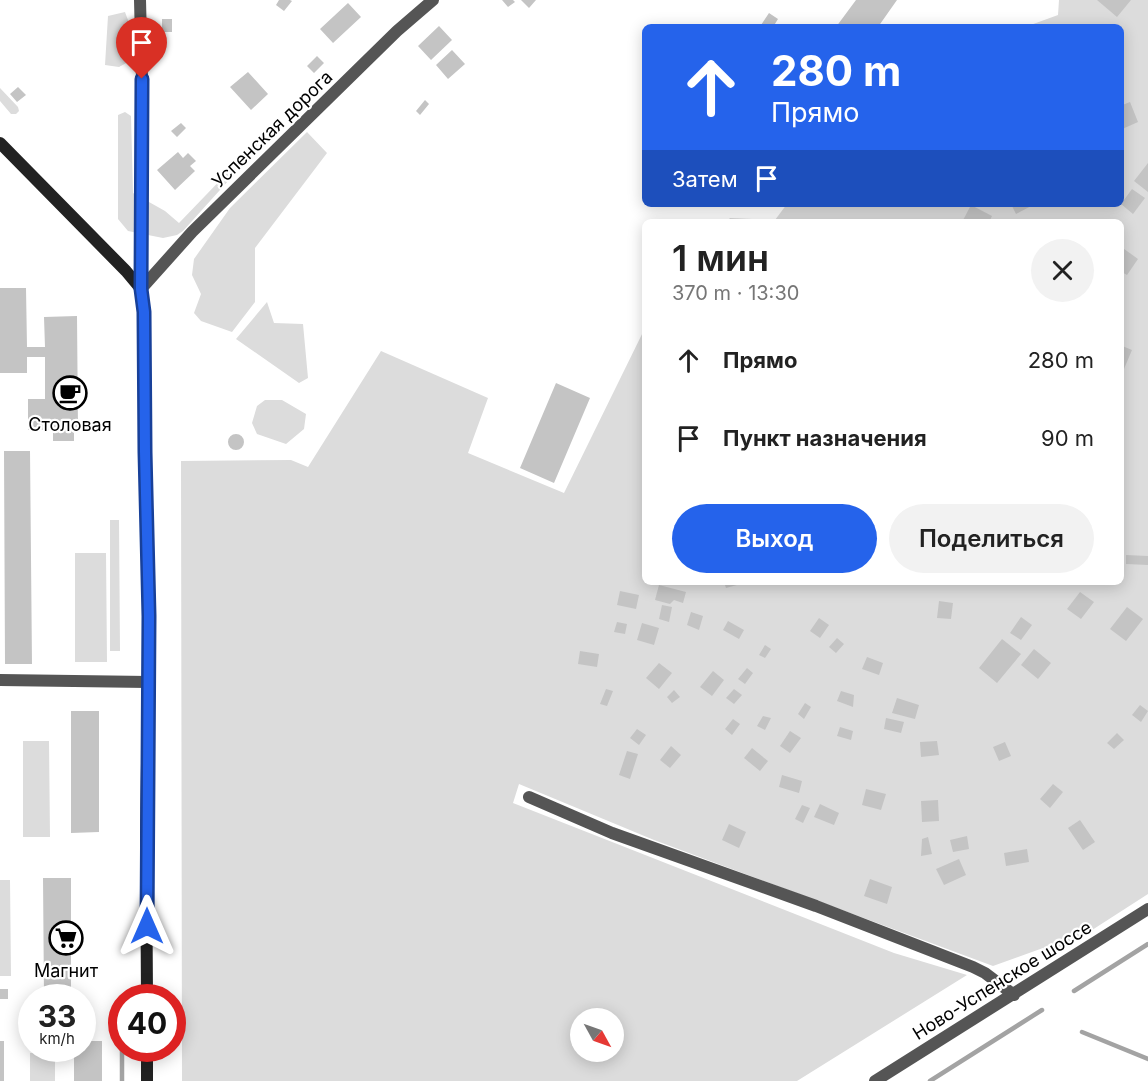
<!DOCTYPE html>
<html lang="ru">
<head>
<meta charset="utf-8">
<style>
  body { margin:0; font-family:Inter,sans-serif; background:#f2f2f2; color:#222; height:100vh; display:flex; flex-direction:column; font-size:22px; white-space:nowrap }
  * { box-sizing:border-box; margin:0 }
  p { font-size:20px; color:#767676 }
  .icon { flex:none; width:33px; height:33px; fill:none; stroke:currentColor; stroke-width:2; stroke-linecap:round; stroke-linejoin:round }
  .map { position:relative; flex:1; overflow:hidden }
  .details { position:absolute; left:642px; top:219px; width:482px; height:366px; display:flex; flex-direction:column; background:#fff; border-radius:9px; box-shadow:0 3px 15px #0003 }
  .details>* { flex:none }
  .guide { position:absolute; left:642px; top:24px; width:482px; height:183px; border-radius:9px; box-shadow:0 3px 15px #0003; background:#2563eb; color:#fff; overflow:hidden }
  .needle { width:39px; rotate:130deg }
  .controls { position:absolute; left:570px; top:1008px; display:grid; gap:12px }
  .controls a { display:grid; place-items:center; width:54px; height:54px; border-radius:50%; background:#fff; box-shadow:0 3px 15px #0003; font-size:30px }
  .speed { position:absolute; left:18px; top:984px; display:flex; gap:12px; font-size:30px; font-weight:700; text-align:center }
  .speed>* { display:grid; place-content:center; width:78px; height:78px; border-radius:50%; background:#fff; box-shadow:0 3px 15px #0003; line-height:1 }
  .speed small { font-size:15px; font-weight:400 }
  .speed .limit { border:9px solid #d22; background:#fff; color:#111 }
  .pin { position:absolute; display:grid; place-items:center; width:51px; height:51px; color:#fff; margin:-62px -26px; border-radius:50% 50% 50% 0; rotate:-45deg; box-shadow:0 0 6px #0007 }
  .pin .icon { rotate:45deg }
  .me { position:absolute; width:66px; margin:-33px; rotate:0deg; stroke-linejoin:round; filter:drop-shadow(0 0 4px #0008) }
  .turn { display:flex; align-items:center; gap:21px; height:126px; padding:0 30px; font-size:27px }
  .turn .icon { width:78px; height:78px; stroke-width:2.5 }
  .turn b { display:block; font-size:42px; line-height:51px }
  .then { display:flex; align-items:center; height:57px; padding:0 30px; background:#0003; gap:12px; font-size:22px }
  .round { display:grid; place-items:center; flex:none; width:63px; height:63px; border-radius:32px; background:#f2f2f2 }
  .headline { display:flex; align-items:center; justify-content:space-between; height:102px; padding:0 30px }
  h1 { font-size:36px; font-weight:600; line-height:45px }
  .cta { display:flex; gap:12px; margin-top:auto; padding:12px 30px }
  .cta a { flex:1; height:69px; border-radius:36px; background:#2563eb; color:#fff; font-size:24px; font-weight:600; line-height:69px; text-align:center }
  .cta a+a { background:#f2f2f2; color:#222 }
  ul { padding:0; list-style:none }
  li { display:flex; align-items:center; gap:18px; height:78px; padding:0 30px }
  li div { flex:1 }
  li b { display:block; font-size:22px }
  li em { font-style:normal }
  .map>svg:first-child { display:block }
  .green { fill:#dcdcdc; fill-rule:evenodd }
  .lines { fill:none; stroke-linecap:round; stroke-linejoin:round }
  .stream { stroke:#a3a3a3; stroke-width:4.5 }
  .building { fill:#c4c4c4 }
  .street { stroke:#555; stroke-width:12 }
  .secondary { stroke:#222; stroke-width:12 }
  .route-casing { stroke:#184099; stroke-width:15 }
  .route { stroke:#2563eb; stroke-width:10 }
  .labels { text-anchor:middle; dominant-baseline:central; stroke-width:4.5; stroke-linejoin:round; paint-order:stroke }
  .street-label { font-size:18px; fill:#000; stroke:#fff }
  .poi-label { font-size:18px; fill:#000; stroke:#fff }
</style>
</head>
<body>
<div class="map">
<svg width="1148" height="1081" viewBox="0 0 1148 1081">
  <rect width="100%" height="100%" fill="#fff"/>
  <path class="green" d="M1059 0H1148V894L1047 959 1043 948 993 966 654 840 519 784 513 803 894 953 967 975 797 1081H182L181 461 291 460 308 467 381 351 488 398 468 453 564 493 645 328V582H1120V222H726L730 218 775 220 787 204H1120V27H1025L1058 15ZM580 1018H614V1052H580Z
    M125 12 132 31 128 62 119 67 105 65 108 16Z
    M0 88 18 107 19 111 16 114H11L0 101Z
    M125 112 131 116 133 193 165 211 179 223 257 142 256 150 183 231 177 235 163 238 128 231 118 219V115Z
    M307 132 327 153 255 248V302L232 332 201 321 194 313 201 294 192 275 194 259 230 208Z
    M267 302 274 323 303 324 308 378 299 383 236 339Z
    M265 400H282L306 414 304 429 286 444 257 434 252 423 257 406Z
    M110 520H119L120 651H110Z
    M75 553H106L107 662H75Z
    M23 741H49L50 837H23Z
    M0 880H10L11 976H0Z
    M30 1053H55V1081H30Z"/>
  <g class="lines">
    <path class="stream" d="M1074 991 1148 944
      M1082 1032 1148 1059
      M122 1048V1081
      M930 1081 1042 1010"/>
  </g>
  <path class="building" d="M279 0H290L292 1 284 11 276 5Z
    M502 0H513L515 2 508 7Z
    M521 0H536L529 8Z
    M856 0H897L878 27H836Z
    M1097 0H1131L1117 17Z
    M348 3 361 17 333 43 320 29Z
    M769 13 778 19 773 27H764L761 25Z
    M162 19H172V32H162Z
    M439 26 452 40 431 60 418 46Z
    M452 50 465 64 448 79 436 65Z
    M317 56 324 63 314 73 307 66Z
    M248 72 268 94 251 110 230 87Z
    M18 87 26 95 17 102 10 94Z
    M425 100 429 104 420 115 416 111Z
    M1130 102 1138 122 1120 130V106Z
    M181 123 186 128 177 137 171 131Z
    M178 152 183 158 188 153 196 161 190 166 195 171 175 190 157 170Z
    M1148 163V192L1134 181Z
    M1132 189 1145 198 1133 214 1121 204Z
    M1011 204H1035L1016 214Z
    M971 205 992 216 989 222H962Z
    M1120 246 1138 259 1127 275 1120 271Z
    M0 288H26L27 347H45L44 317 77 316 78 430H74V441H53V430H28V399H45V357H27V373H0Z
    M1120 345 1132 350 1121 376H1120Z
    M556 383 590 398 554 483 520 468Z
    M228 442a8 8 0 1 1 16 0a8 8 0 1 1-16 0Z
    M4 451H30L32 664H5Z
    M1126 555 1148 556V565L1126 564Z
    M724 582H743L744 583 726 588Z
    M659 585 686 592 683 603 674 600 670 604 655 600Z
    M620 591 639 595 636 609 617 605Z
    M1080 592 1094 602 1081 619 1067 609Z
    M939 601 953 603 951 619 937 618Z
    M662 605 672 607 669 622 659 619Z
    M1127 607 1143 619 1126 641 1110 629Z
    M691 612 703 616 699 630 687 625Z
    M1021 617 1032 625 1021 640 1010 633Z
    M819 618 829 625 820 638 810 631Z
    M728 621 744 630 739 639 723 630Z
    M617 622 627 624 625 634 614 632Z
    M642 623 659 628 654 645 637 640Z
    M837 638 844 644 836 653 829 647Z
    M1002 639 1021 654 997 683 979 668Z
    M765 645 771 649 765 658 759 655Z
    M1034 649 1051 663 1038 679 1021 665Z
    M580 651 599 654 597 667 578 664Z
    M867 657 883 663 879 675 862 669Z
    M659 663 672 673 659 689 646 678Z
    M747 668 753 673 745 684 738 679Z
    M713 671 724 680 712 696 700 687Z
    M606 689 613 691 607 706 600 704Z
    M734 689 742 695 734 704 726 698Z
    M674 690 680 697 672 703 667 697Z
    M841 691 854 695 853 707 837 701Z
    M897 698 919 705 915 719 892 713Z
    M805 703 811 707 804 719 798 714Z
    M1140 705 1148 711 1141 722 1132 715Z
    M71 711H99V832L71 833Z
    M763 716 771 718 765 730 757 726Z
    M886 718 904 722 901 733 884 729Z
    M733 719 740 724 732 735 725 729Z
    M840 727 853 731 851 740 837 736Z
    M637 729 646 735 639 745 630 738Z
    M790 731 801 738 790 753 780 746Z
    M1117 733 1124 740 1114 749 1107 743Z
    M937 741 939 755 921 757 920 742Z
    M1005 742 1011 756 999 761 993 747Z
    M671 746 681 755 670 768 660 760Z
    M752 748 768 761 760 771 744 758Z
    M627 751 638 754 630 779 619 775Z
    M782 775 802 781 799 793 779 787Z
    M1053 784 1063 792 1050 808 1040 799Z
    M866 789 886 794 881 810 862 805Z
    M938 800 939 821 922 822 921 801Z
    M820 804 839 813 834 825 814 817Z
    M802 805 810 808 803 823 795 819Z
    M1080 820 1095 842 1083 850 1068 828Z
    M729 824 746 832 739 848 722 840Z
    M967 836 969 849 953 852 950 840Z
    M928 837 932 854 921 856 922 839Z
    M1027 849 1029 862 1006 866 1004 853Z
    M959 859 966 875 944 885 936 869Z
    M43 878H71V998H44Z
    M870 879 892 887 887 904 864 896Z
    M0 989H8V999H0Z
    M0 1041H4V1081H0Z
    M82 1041H102V1081H74V1048H82Z"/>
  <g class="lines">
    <path class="street" d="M140 0 142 79 141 289
      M141 289 192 232 397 31 433 0
      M0 680 148 682
      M529 797 612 833 816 906 973 967 985 973 1014 995
      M875 1081 1148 909"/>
    <path class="secondary" d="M0 143 126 271 141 289 144 312 145 452 149 616 146 837 147 998
      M147 1048V1081"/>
  </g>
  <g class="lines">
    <defs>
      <path id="route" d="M142 79 141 289 144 312 145 452 149 616 147 926"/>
    </defs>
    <use href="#route" class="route-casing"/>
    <use href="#route" class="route"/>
  </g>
  <defs>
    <symbol id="cafe-ring" viewBox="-11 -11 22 22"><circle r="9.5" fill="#fff" stroke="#000" stroke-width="1.5"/><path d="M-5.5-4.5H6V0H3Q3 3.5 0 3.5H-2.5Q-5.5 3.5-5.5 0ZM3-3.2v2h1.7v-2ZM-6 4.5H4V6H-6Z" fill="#000"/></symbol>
    <symbol id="supermarket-ring" viewBox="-11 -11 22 22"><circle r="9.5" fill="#fff" stroke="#000" stroke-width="1.5"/><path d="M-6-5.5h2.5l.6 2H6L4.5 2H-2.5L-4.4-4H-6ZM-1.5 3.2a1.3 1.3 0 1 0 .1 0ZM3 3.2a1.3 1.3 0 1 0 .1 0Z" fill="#000"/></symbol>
  </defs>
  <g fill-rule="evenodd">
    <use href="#cafe-ring" x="51" y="374" width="38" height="38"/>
    <use href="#supermarket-ring" x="47" y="919" width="38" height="38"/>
  </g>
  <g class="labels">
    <g class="street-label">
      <text transform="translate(272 129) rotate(-44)">Успенская дорога</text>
      <text transform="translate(1002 980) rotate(-32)">Ново-Успенское шоссе</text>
    </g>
    <g class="poi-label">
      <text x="70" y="424">Столовая</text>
      <text x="66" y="970">Магнит</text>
    </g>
  </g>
</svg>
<div class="controls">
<a><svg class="needle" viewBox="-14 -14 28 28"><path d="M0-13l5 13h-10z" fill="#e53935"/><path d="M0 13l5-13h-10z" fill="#767676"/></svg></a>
</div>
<div class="speed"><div>33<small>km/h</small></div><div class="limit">40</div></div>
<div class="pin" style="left:142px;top:79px;background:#d93025"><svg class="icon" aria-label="arrive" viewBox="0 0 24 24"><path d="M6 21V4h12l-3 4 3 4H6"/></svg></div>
<svg class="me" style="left:147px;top:926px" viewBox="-20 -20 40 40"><path d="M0-17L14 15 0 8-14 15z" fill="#2563eb" stroke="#fff" stroke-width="4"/></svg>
<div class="guide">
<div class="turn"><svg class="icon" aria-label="ahead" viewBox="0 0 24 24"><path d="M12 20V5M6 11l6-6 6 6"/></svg><div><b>280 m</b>Прямо</div></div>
<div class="then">Затем<svg class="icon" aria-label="arrive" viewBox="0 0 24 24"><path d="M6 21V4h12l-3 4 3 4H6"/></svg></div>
</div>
<section class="details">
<div class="headline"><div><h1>1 мин</h1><p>370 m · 13:30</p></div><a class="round"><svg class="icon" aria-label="close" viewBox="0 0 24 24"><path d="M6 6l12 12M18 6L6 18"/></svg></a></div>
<ul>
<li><svg class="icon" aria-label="ahead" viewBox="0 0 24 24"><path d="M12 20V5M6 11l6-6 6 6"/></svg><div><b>Прямо</b></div><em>280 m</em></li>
<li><svg class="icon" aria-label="arrive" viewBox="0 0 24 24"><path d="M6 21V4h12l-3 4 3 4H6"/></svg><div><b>Пункт назначения</b></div><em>90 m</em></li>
</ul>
<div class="cta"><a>Выход</a><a>Поделиться</a></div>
</section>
</div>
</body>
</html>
